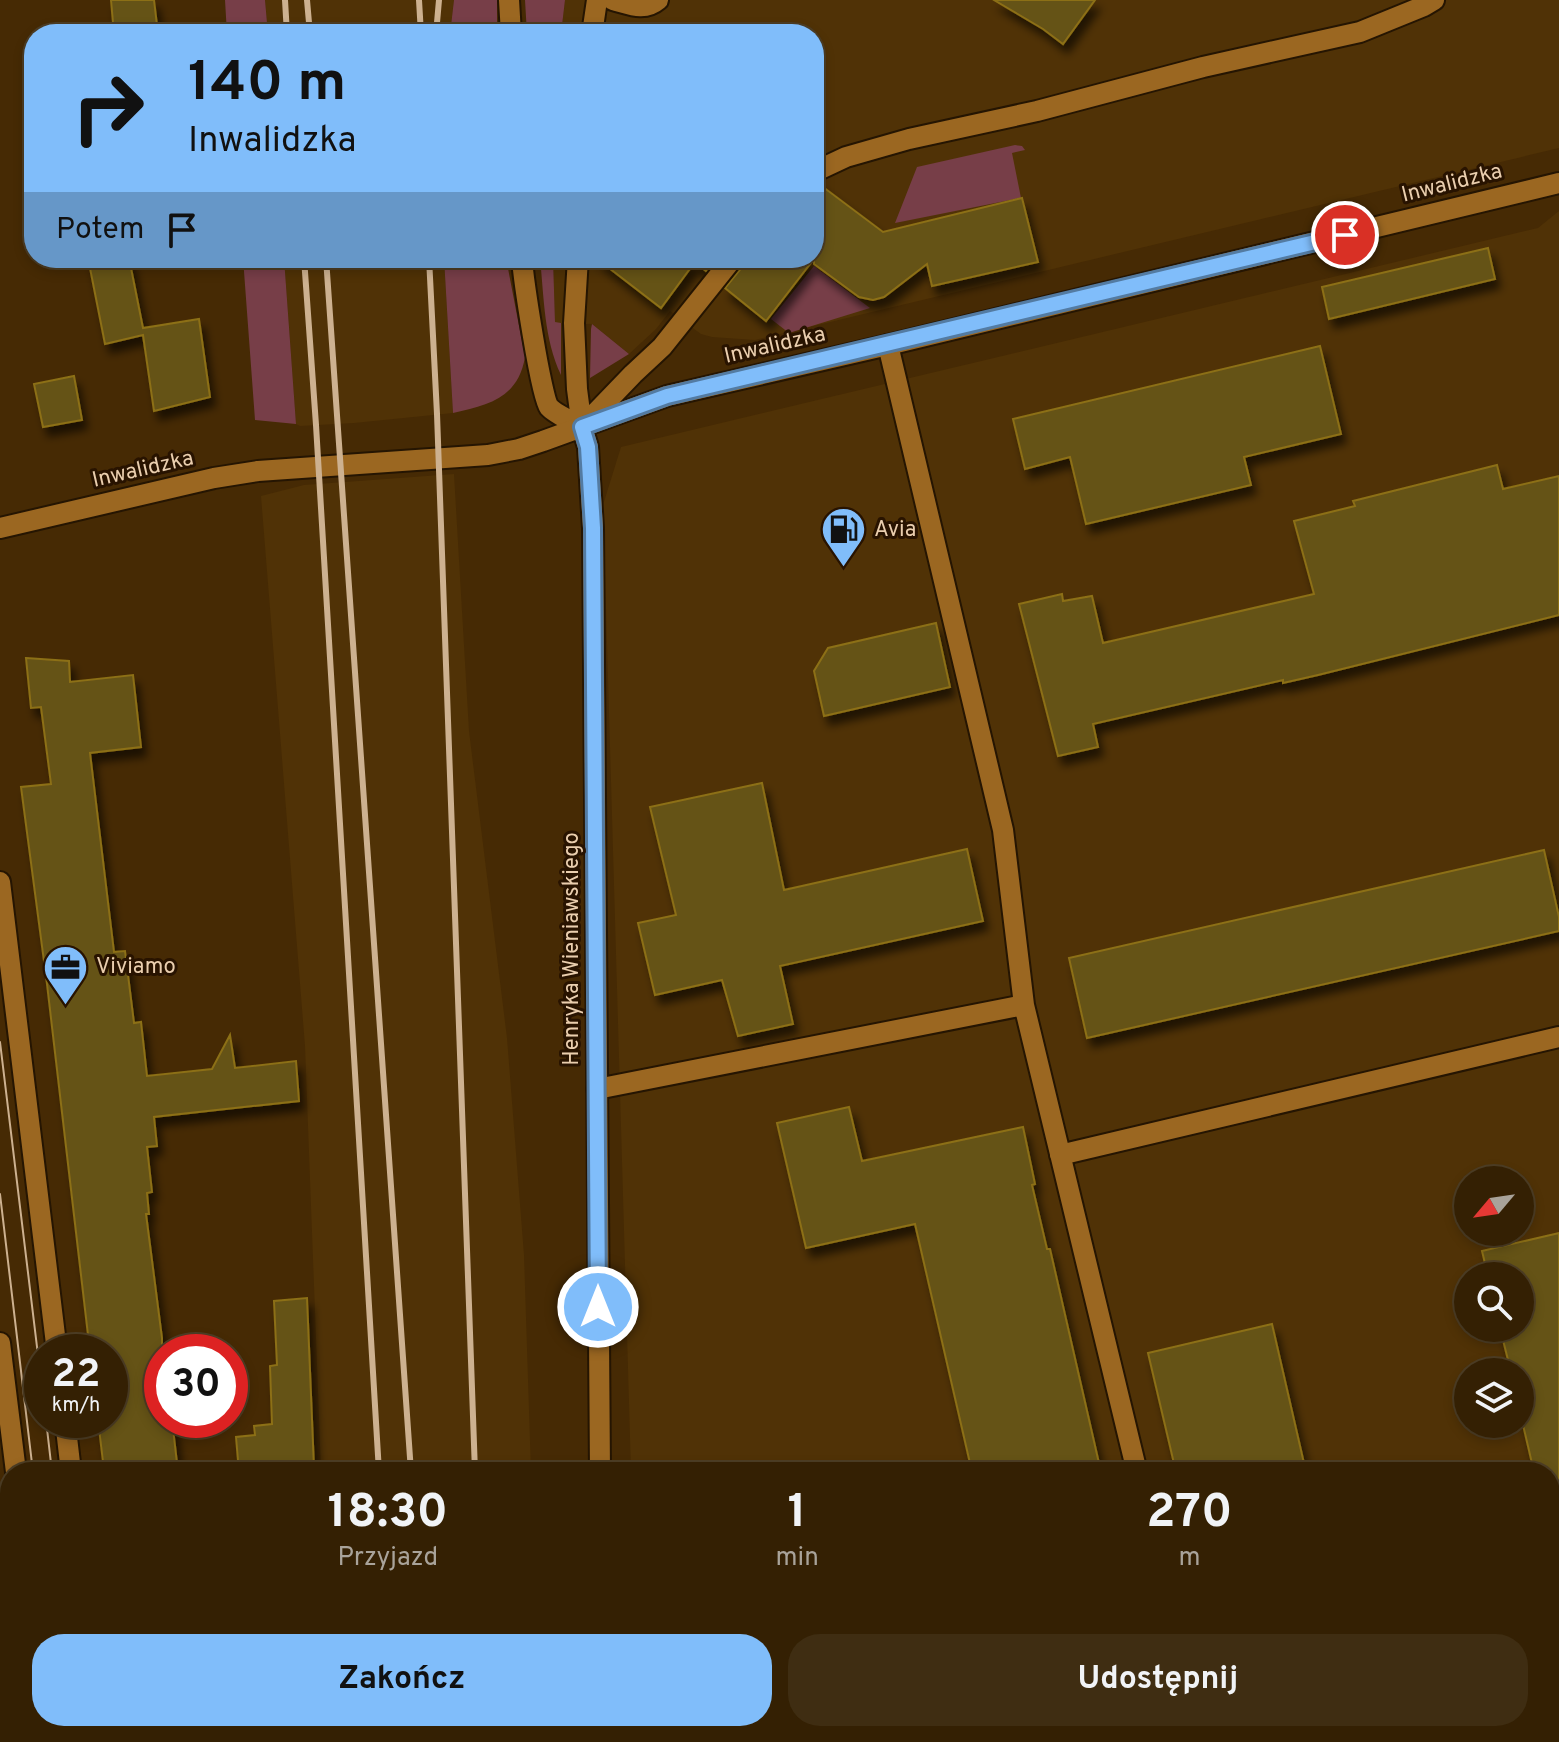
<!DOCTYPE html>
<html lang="pl">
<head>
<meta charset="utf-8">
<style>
  body { margin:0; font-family:Overpass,sans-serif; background:#3f2d12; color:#f1f3f6; height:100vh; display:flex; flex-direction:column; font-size:30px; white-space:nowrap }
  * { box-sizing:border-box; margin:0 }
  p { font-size:26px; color:#a9a39a }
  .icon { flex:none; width:44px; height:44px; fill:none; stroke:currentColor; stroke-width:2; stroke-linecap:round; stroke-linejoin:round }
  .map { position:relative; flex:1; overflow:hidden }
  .details { position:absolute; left:0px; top:1462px; width:1560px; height:280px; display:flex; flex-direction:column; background:#342003; border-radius:32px 32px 0 0; box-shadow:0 4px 12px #0003,0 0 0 2px #4e3e25 }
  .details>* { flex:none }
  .top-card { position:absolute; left:24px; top:24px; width:800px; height:244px; border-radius:32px; box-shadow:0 4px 12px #0003,0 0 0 2px #4e3e25; background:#80bdfa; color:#111; overflow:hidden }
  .needle { width:52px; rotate:241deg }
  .fabs { position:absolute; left:1454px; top:1166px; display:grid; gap:16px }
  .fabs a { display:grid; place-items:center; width:80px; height:80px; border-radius:50%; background:#342003; box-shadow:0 4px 12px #0003,0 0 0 2px #4e3e25; font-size:40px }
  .speed { position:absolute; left:24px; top:1334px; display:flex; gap:16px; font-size:40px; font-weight:700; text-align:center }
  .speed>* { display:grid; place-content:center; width:104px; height:104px; border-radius:50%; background:#342003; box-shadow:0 4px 12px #0003,0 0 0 2px #4e3e25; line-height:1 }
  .speed small { font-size:20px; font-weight:400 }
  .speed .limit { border:12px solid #d22; background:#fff; color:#111 }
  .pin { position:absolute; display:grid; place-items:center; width:68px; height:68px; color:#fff; margin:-34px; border:4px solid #fff; border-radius:50%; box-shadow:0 2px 8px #0007 }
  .me { position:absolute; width:88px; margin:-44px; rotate:0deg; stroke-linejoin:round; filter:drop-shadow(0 0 6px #0008) }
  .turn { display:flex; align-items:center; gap:28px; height:168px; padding:0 32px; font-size:36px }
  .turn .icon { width:104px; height:104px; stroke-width:2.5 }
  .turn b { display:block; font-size:56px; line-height:68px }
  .then { display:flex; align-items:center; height:76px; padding:0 32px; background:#0003; gap:16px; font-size:30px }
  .eta { display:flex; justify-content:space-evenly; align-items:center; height:136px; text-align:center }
  .eta b { font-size:48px; font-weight:700; line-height:56px }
  .primary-button { display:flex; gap:16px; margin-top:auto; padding:16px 32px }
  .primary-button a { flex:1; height:92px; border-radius:32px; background:#80bdfa; color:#111; font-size:32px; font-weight:700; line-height:92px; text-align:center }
  .primary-button a+a { background:#3f2d12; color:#f1f3f6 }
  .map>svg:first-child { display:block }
  .built { fill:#503206; fill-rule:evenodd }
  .green { fill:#773e48 }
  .building { fill:#655217; stroke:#8c6f15; stroke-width:2; filter:url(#shadow) }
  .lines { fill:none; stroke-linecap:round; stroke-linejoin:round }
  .service-casing { stroke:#251502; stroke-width:24 }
  .minor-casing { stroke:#251502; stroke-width:24 }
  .tertiary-casing { stroke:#251502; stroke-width:24 }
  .service { stroke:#9b6721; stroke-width:20 }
  .minor { stroke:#9b6721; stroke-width:20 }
  .tertiary { stroke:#9b6721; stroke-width:20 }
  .tram { stroke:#cdb190; stroke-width:2 }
  .rail { stroke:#cdb190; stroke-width:6 }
  .route-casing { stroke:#537ba2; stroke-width:20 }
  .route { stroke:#80bdfa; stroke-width:14 }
  .labels { text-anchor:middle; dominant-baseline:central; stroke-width:6; stroke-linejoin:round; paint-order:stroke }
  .street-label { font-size:22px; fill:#eaceae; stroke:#281300 }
  .poi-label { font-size:22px; fill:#eaceae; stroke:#281300; text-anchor:start }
</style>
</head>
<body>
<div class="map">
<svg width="1559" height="1742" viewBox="0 0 1559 1742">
  <defs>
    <filter id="shadow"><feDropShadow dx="5" dy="9" stdDeviation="4" flood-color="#0009"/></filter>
  </defs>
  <rect width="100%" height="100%" fill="#462a04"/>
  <path class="built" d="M265 0H454L450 34H268Z
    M565 0H1559V148L755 340 712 337 701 334 670 311 656 329 629 354 592 324 555 323 553 258H814V34H561Z
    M1559 211V1742H639L638 1732H1550V1472H631L603 505 621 447 1538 228ZM1468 1180H1520V1232H1468ZM1468 1276H1520V1328H1468ZM1468 1372H1520V1424H1468Z
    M284 258H444L453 413 354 423 300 426 296 424Z
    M454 474 469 731 507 1038 524 1255 531 1472H321L305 1046 261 496 304 485Z
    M331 1732H538L539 1742H332Z"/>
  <path class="green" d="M225 0H265L268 34H227Z
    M454 0H497V34H450Z
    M525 0H565L561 34H527Z
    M1015 145 1022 146 1025 150 1012 153 1021 198 895 223 917 167Z
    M243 258H284L296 424 255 420Z
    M444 258H506L525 357C518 398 489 405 453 413Z
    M540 258H553L555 322 561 323V375C544 339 544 298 540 258Z
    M814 266 870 308 789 333 771 319Z
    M592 324 629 354 590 378 591 329Z"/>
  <path class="building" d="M111 0H154L158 34H114Z
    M994 0H1095L1063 44 1043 29Z
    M819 184 883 232 1022 198 1038 262 932 286 927 264 884 297 873 300 859 297 814 264V259L766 321 725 288 743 266 746 258H814V185Z
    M1488 248 1495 279 1329 319 1322 287Z
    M88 258H129L143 328 199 319 210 397 154 411 143 335 105 344Z
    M596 258H716L706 271 695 262 661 308Z
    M1320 346 1341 434 1244 457 1251 485 1086 524 1070 457 1025 469 1013 419Z
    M74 376 82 420 43 427 34 384Z
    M1497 465 1503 489 1559 476V615L1318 675 1283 683V680L1093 724 1098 747 1058 756 1019 604 1062 594 1063 601 1092 596 1103 643 1314 594 1294 521 1355 506 1353 501Z
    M936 623 950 687 824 716 814 671 828 648Z
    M26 658 69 661 70 682 133 675 141 747 90 753 114 952 125 951 134 1023 141 1022 147 1076 212 1069 230 1035 235 1068 296 1061 299 1101 154 1117 157 1146 147 1147 152 1192 147 1193 149 1214H146L162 1338V1420H172L177 1463 104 1470 98 1420H110V1352H90L47 984 21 787 51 784 41 707 31 708Z
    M762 783 784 890 967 849 983 921 780 966 793 1024 738 1036 722 980 655 995 638 923 676 915 650 807Z
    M1544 850 1559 917V931L1087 1038 1069 958Z
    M849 1107 862 1161 1023 1127 1035 1184 1032 1185 1047 1249H1050L1101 1472H972L915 1224 806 1248 777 1123Z
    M1559 1233V1521L1550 1522V1472H1534L1520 1412V1372H1511L1500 1328H1520V1276H1488L1482 1251Z
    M307 1298 314 1468 270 1472H239L236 1437 255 1435 254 1426 272 1424 270 1366 277 1365 274 1301Z
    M1272 1324 1306 1472H1176L1148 1353Z"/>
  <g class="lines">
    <defs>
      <path id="service" d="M509 0 511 34
        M613 0C629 4 644 12 658 0
        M592 34 597 0
        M814 172 846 157 909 139 1037 111 1203 67 1360 32 1424 6 1434 0
        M522 258C523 277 541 397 549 407 555 414 573 422 582 427
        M578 258 574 323 577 389 582 427
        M888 345 1003 830 1024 1005
        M582 427 633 374 662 347 733 258
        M597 1089 1024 1005 1137 1472
        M1060 1155 1559 1037
        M1550 1549 1559 1547
        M1200 1732 1202 1742
        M1352 1742 1359 1732"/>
      <path id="minor" d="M582 427 588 447 593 528 600 1472
        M0 528 214 478 258 471 488 455 519 449 543 441 667 396 888 345 1559 183
        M602 1732V1742"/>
      <path id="tertiary" d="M0 882 57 1352
        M0 1343 16 1472
        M65 1420 71 1472
        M47 1732 48 1742
        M103 1732 104 1742"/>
    </defs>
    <use href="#service" class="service-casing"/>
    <use href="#minor" class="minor-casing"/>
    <use href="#tertiary" class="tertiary-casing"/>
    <use href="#service" class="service"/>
    <use href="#minor" class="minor"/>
    <use href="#tertiary" class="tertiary"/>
    <path class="tram" d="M0 1042 42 1388
      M0 1194 33 1472
      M46 1420 52 1472
      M66 1732 67 1742
      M84 1732 85 1742"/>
    <path class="rail" d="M285 0 287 34
      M307 0 310 34
      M419 0 421 34
      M436 34 439 0
      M304 258 316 425 379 1472
      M326 258 411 1472
      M429 258 437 414 475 1472
      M394 1732V1742
      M428 1732 429 1742
      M484 1732V1742"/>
  </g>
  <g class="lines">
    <defs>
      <path id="route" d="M598 1307 593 528 588 447 582 427 667 396 1345 235"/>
    </defs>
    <use href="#route" class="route-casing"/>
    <use href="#route" class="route"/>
  </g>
  <defs>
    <symbol id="fuel-pin" viewBox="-11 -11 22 30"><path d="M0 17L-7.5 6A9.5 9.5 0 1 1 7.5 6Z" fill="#80bdfa" stroke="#281300"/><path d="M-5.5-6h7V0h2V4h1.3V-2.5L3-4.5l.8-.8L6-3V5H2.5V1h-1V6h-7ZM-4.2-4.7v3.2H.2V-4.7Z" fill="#111"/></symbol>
    <symbol id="office-pin" viewBox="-11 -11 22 30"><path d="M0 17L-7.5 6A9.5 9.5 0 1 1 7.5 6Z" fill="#80bdfa" stroke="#281300"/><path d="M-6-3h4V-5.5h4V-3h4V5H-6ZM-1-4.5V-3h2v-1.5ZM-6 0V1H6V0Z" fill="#111"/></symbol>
  </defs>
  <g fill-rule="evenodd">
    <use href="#fuel-pin" x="818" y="504" width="51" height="69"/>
    <use href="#office-pin" x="40" y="942" width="51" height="69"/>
  </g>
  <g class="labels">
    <g class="street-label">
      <text transform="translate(1452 184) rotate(-14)">Inwalidzka</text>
      <text transform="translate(775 346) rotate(-13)">Inwalidzka</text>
      <text transform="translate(143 470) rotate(-13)">Inwalidzka</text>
      <text transform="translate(572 949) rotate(-90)">Henryka Wieniawskiego</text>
    </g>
    <g class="poi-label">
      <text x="874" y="530">Avia</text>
      <text x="96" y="967">Viviamo</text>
    </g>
  </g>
</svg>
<div class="fabs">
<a><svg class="needle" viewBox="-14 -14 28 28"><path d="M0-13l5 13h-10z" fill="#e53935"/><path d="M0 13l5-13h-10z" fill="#a9a39a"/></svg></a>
<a><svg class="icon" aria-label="search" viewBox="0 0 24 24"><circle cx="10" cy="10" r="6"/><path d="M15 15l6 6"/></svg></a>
<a><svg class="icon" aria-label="layers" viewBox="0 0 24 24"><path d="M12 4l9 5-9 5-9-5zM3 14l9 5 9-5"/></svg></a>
</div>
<div class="speed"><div>22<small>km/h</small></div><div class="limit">30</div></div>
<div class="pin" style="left:1345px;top:235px;background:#d93025"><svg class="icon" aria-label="arrive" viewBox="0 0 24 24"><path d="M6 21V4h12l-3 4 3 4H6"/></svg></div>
<svg class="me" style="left:598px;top:1307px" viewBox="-20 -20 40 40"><circle r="17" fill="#80bdfa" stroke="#fff" stroke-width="3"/><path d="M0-11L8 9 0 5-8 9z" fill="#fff"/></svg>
<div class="top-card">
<div class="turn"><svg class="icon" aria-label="right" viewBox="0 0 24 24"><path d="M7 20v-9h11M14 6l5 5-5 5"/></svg><div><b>140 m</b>Inwalidzka</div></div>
<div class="then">Potem<svg class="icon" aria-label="arrive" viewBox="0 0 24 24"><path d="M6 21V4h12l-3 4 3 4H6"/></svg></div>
</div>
<section class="details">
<div class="eta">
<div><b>18:30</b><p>Przyjazd</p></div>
<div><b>1</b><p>min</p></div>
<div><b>270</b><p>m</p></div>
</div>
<div class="primary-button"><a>Zakończ</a><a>Udostępnij</a></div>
</section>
</div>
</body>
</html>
